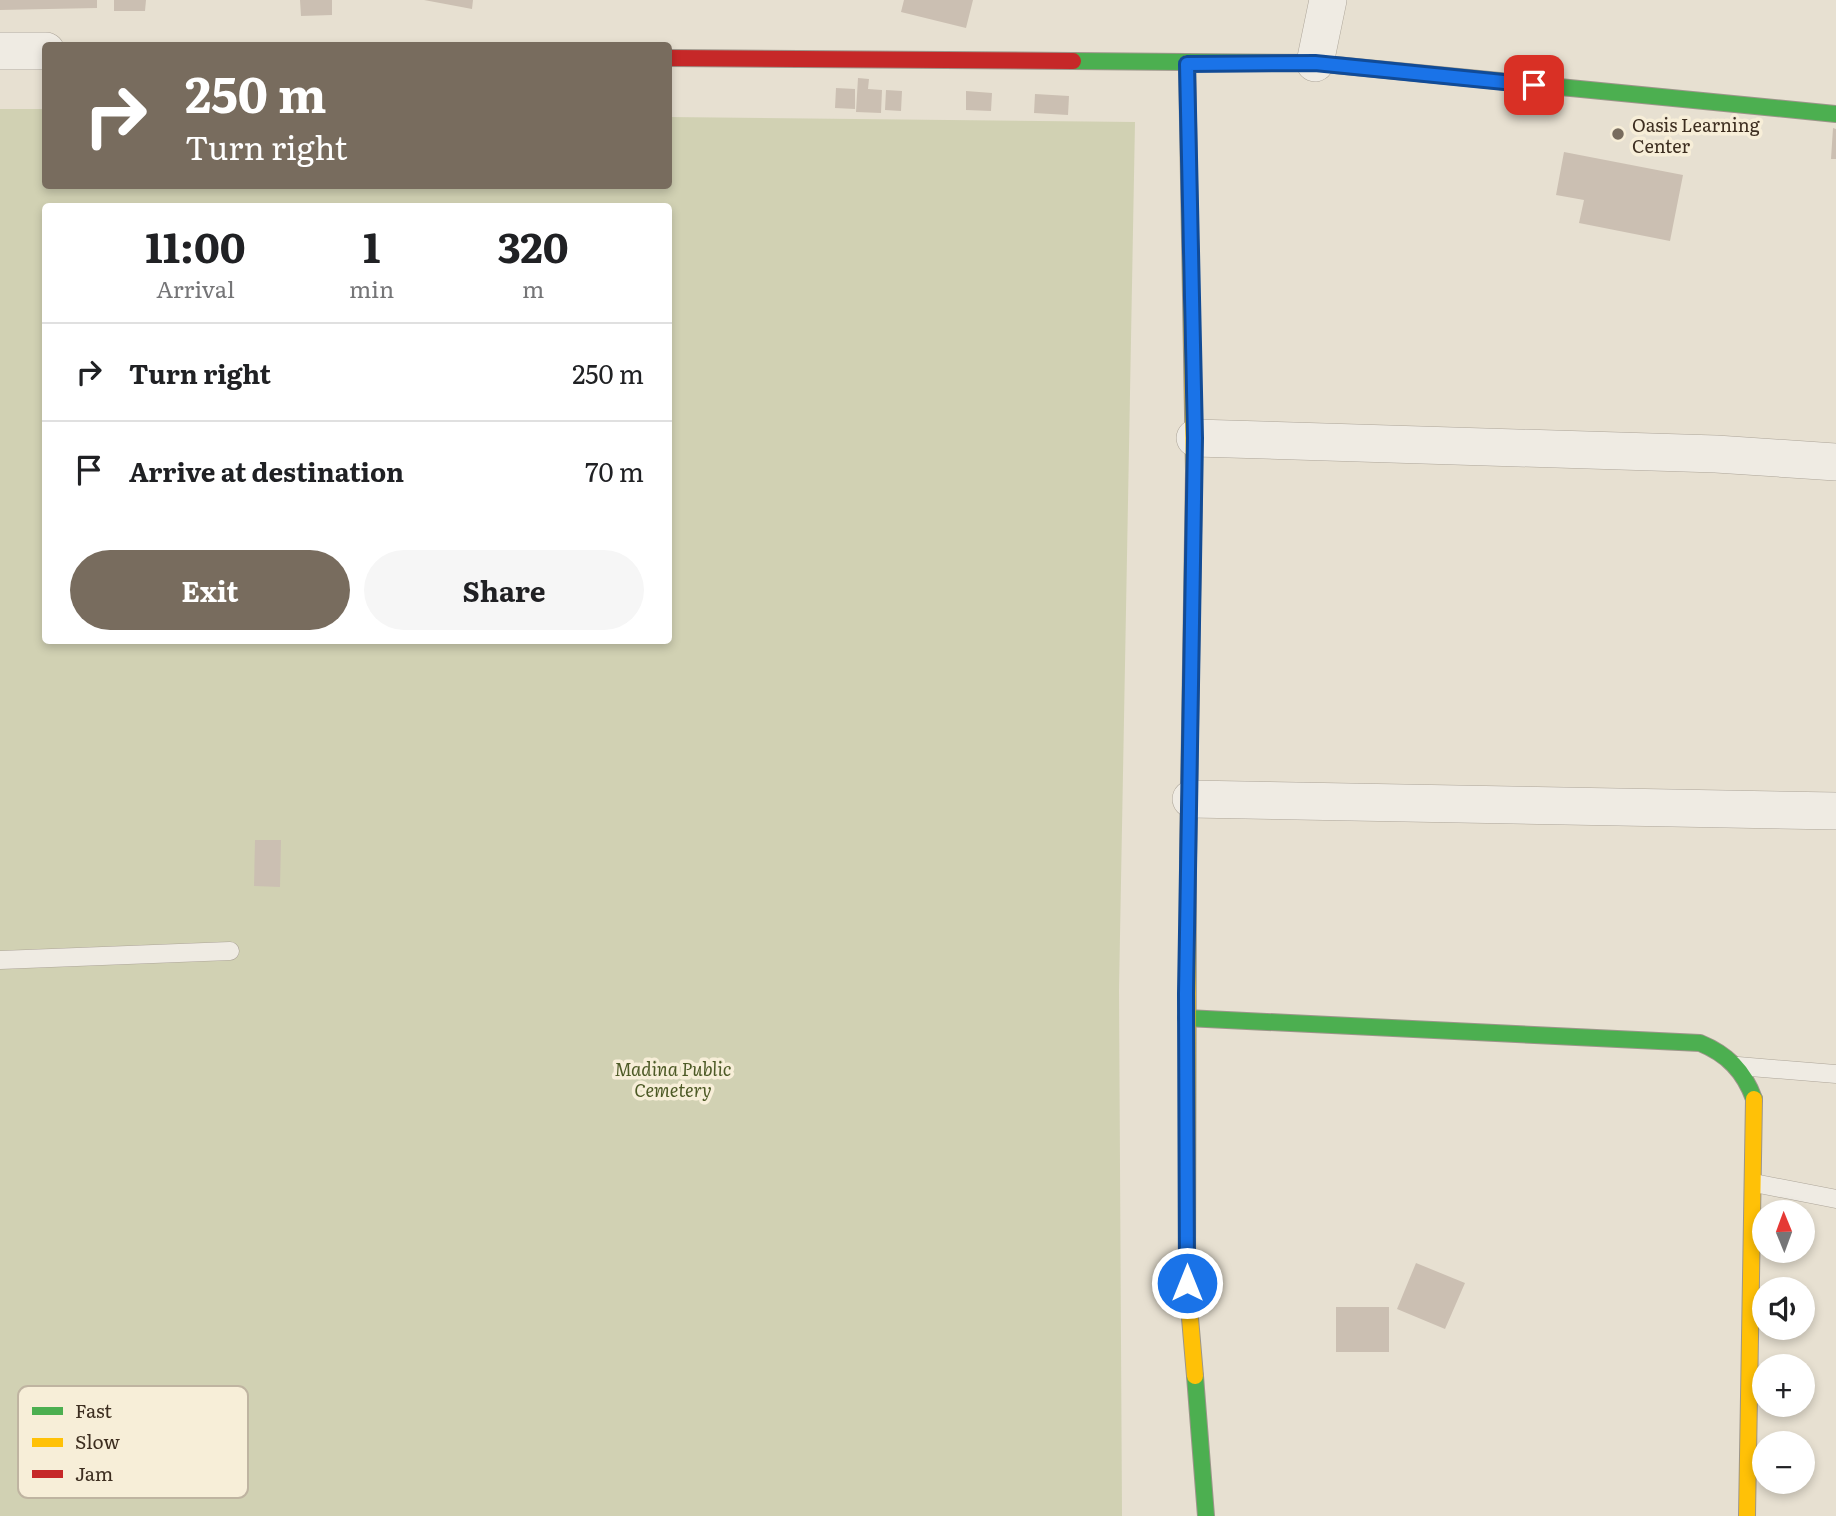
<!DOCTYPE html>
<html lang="en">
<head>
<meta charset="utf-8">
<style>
  body { margin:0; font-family:Literata,serif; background:#f6f6f6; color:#202124; height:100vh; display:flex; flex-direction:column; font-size:26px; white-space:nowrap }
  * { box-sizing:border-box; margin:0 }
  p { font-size:23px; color:#757577 }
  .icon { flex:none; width:38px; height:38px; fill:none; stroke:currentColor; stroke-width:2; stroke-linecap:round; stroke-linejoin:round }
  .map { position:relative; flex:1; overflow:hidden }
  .panel { position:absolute; left:42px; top:203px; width:630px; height:441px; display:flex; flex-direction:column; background:#fff; border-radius:7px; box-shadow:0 4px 10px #0003 }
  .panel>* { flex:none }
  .banner { position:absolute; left:42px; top:42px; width:630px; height:147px; border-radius:7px; box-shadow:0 4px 10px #0003; background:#786c5e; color:#fff; overflow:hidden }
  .needle { width:46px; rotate:359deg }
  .buttons { position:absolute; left:1752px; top:1200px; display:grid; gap:14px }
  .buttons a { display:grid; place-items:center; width:63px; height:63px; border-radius:50%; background:#fff; box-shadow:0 4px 10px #0003; font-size:35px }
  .pin { position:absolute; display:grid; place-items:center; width:60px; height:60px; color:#fff; margin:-30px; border-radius:14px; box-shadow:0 4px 10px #0006 }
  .me { position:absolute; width:77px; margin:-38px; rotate:0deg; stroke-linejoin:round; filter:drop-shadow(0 0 5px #0008) }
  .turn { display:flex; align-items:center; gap:24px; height:147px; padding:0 28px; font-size:32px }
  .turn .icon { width:91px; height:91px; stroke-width:2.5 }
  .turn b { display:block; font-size:49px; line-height:60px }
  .eta { display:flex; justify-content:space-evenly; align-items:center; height:119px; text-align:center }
  .eta b { font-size:42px; font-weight:700; line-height:49px }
  .primary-button { display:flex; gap:14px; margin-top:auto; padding:14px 28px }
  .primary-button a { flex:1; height:80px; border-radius:42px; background:#786c5e; color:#fff; font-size:28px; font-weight:700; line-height:80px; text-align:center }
  .primary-button a+a { background:#f6f6f6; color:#202124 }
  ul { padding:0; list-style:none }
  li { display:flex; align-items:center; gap:21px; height:98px; padding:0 28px; border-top:2px solid #e0e0e0 }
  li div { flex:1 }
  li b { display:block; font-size:26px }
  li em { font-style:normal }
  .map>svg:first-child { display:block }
  .cemetery { fill:#d1d1b3; fill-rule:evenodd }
  .building { fill:#cbbfb2 }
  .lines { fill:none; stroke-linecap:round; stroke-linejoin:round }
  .lane-casing { stroke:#ada599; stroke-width:19 }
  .street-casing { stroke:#ada599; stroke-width:38 }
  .fast-casing { stroke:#9c958a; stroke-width:18 }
  .slow-casing { stroke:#9c958a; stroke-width:18 }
  .jam-casing { stroke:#9c958a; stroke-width:18 }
  .lane { stroke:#efebe3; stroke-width:18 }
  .street { stroke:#efebe3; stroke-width:37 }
  .fast { stroke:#4caf50; stroke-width:16 }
  .slow { stroke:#ffc107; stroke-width:16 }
  .jam { stroke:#c62828; stroke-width:16 }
  .route-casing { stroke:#114b97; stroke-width:18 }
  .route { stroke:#1a73e8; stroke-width:12 }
  .poi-dot { fill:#786c5e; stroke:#f7eed8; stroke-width:2.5 }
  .labels { text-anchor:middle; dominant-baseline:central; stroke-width:7; stroke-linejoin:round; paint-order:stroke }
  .poi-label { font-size:18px; fill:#3d2e20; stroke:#f7eed8; text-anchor:start }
  .park-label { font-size:18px; font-style:italic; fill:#4d5a26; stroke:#f7eed8 }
  .key { fill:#f7eed8; stroke:#bfb4a1; stroke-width:2 }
  .key-label { font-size:19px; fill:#3d2e20 }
</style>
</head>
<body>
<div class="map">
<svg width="1836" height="1516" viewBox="0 0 1836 1516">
  <rect width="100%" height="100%" fill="#e7e0d1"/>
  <path class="cemetery" d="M0 109H45L46 186H668L669 117 1135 122 1119 990 1122 1516H0ZM46 206H668V640H46Z"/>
  <path class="building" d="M0 0H97V8L0 10Z
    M114 0H146L145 11H114Z
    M300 0H332V15L301 16Z
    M424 0H473L472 9Z
    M904 0H973L966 28 901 12Z
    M858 78 869 79 868 89 882 90 881 113 856 112Z
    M836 88 855 89V109L835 108Z
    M886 90 902 91 901 111 885 110Z
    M966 91 992 93 991 111 966 110Z
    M1035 94 1069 96 1068 115 1034 113Z
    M1833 128 1836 129V159H1831Z
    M1564 152 1683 175 1670 241 1579 223 1584 200 1556 195Z
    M255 840H281L280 887 254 886Z
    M1416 1263 1465 1283 1445 1329 1397 1309Z
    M1336 1307H1389V1352H1336Z"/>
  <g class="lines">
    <defs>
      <path id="lane" d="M0 960 230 951
        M1738 1066 1836 1074
        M1754 1183 1836 1199"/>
      <path id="street" d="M0 51H46
        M1315 63 1328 0
        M1195 438 1716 454 1836 462
        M1191 799 1836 811"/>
      <path id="fast" d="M1073 61 1315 63 1836 114
        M1186 1018 1700 1043C1727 1054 1744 1071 1754 1099
        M1195 1376 1206 1516"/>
      <path id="slow" d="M1187 63 1194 471
        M1188 858 1187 1283 1195 1376
        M1747 1516 1754 1099"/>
      <path id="jam" d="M668 58 1073 61
        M1188 858 1194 471"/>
    </defs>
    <use href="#lane" class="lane-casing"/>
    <use href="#street" class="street-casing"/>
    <use href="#fast" class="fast-casing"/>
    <use href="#slow" class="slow-casing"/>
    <use href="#jam" class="jam-casing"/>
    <use href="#lane" class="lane"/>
    <use href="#street" class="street"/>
    <use href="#fast" class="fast"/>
    <use href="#slow" class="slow"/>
    <use href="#jam" class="jam"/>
  </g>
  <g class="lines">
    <defs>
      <path id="route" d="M1187 1283 1186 994 1195 438 1187 64 1315 63 1534 85"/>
    </defs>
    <use href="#route" class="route-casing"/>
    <use href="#route" class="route"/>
  </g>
  <circle class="poi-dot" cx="1618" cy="134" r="7"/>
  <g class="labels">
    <g class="poi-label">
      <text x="1632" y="124">Oasis Learning<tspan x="1632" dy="21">Center</tspan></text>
    </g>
    <g class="park-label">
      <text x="673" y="1068">Madina Public<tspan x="673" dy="21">Cemetery</tspan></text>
    </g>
  </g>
  <rect x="18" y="1386" width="230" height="112" rx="10" class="key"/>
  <rect x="32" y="1407" width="31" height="8" fill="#4caf50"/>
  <rect x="32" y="1438" width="31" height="9" fill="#ffc107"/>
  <rect x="32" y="1470" width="31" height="8" fill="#c62828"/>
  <g class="key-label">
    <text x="75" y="1418">Fast</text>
    <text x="75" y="1449">Slow</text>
    <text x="75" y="1481">Jam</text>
  </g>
</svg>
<div class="buttons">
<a><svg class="needle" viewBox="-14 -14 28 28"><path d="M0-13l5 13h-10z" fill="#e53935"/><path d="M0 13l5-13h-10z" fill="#757577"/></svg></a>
<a><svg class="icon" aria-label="sound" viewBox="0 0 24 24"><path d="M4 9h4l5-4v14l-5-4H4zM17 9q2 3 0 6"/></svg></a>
<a>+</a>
<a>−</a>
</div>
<div class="pin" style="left:1534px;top:85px;background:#d93025"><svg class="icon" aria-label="arrive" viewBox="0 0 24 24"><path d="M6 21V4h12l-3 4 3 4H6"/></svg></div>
<svg class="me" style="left:1187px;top:1283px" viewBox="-20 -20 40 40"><circle r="17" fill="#1a73e8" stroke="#fff" stroke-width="3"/><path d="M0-11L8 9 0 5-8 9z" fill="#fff"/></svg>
<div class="banner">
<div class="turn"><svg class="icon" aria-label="right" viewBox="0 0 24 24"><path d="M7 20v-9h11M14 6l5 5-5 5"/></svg><div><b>250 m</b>Turn right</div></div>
</div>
<section class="panel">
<div class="eta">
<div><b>11:00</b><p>Arrival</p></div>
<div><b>1</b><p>min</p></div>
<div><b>320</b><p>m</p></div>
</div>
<ul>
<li><svg class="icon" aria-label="right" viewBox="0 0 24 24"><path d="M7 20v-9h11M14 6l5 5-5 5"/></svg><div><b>Turn right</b></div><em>250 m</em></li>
<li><svg class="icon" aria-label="arrive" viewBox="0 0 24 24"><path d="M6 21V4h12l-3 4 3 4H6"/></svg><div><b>Arrive at destination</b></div><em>70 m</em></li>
</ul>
<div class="primary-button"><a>Exit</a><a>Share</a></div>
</section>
</div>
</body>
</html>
